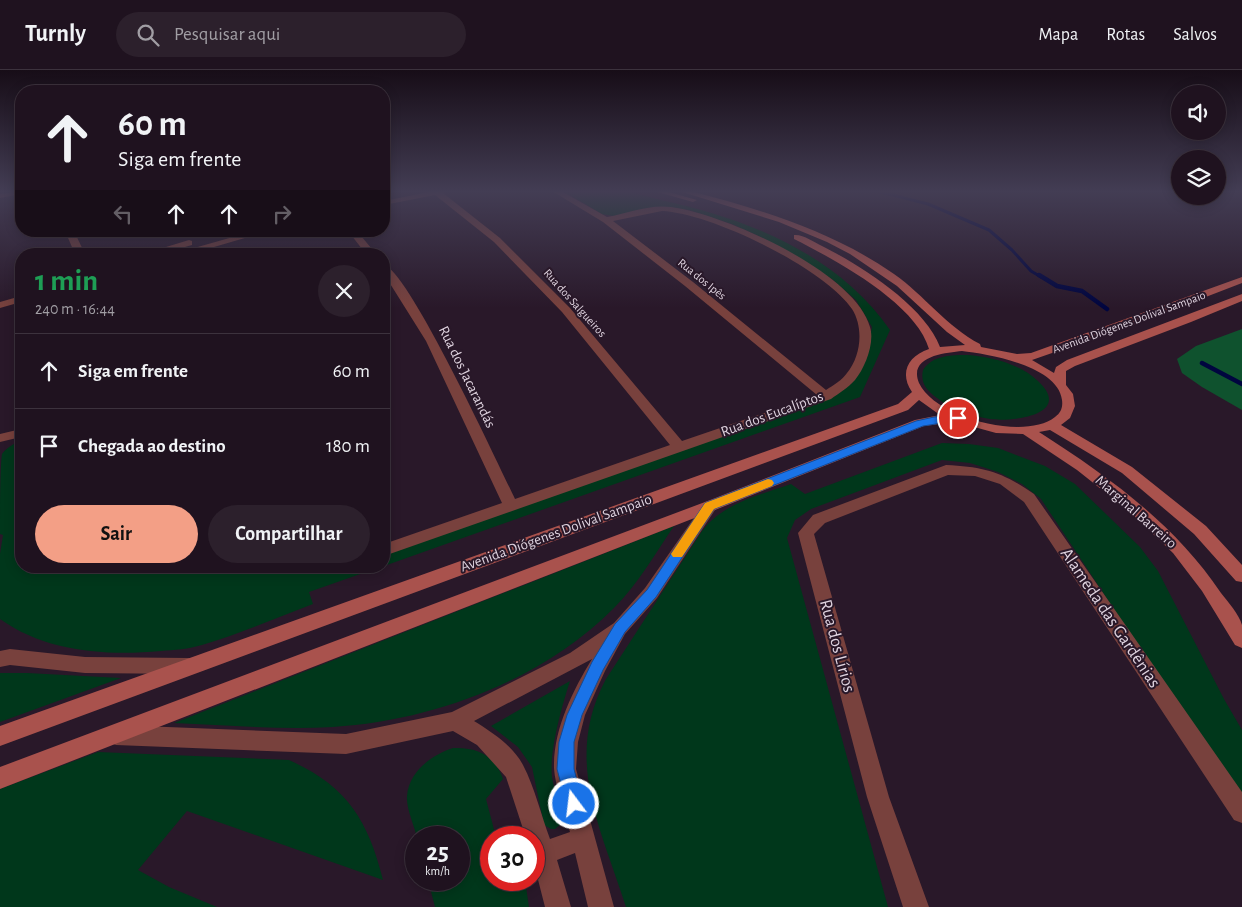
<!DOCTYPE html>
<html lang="pt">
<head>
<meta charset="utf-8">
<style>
  body { margin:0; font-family:"Alegreya Sans",sans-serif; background:#2c202c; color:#f1f3f6; height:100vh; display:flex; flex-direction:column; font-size:19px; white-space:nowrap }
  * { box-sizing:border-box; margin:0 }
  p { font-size:16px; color:#a19ea4 }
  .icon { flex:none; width:28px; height:28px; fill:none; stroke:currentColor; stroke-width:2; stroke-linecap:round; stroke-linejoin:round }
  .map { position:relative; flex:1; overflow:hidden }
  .sheet { position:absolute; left:15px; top:178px; width:375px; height:325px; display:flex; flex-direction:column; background:#1f121f; border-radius:20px; box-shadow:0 2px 12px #0003,0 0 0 1px #3c323d }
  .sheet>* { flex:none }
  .guide { position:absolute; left:15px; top:15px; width:375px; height:152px; border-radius:20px; box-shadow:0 2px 12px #0003,0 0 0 1px #3c323d; background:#1f121f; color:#f1f3f6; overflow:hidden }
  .buttons { position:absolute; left:1171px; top:15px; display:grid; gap:10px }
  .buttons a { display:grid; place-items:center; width:55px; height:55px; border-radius:50%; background:#1f121f; box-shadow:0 2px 12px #0003,0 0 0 1px #3c323d; font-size:25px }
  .speed { position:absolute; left:405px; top:756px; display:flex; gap:10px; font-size:25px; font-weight:700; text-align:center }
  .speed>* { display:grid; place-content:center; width:65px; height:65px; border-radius:50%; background:#1f121f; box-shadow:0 2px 12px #0003,0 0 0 1px #3c323d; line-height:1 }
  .speed small { font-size:12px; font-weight:400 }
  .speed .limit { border:8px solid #d22; background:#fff; color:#111 }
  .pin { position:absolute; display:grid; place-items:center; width:42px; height:42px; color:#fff; margin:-21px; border:2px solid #fff; border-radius:50%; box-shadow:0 1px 5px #0007 }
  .me { position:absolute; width:55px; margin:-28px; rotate:345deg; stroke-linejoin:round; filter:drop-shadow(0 0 4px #0008) }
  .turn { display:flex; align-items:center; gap:18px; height:105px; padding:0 20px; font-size:22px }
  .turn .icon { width:65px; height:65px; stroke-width:2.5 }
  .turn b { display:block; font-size:35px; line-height:42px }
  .lanes { display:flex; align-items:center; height:48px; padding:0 20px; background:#0003; justify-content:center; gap:25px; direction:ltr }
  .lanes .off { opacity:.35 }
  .round { display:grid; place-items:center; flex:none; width:52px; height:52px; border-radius:26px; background:#2c202c }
  .head { display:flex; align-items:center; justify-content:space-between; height:85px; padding:0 20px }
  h1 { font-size:30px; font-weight:700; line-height:38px; color:#1e9e55 }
  .button { display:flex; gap:10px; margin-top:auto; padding:10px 20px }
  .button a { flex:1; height:58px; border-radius:30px; background:#f39f86; color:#111; font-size:20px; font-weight:700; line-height:58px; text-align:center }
  .button a+a { background:#2c202c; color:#f1f3f6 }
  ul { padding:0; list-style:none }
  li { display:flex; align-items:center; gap:15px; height:75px; padding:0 20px; border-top:1px solid #3c323d }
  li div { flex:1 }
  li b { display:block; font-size:19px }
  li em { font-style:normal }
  header { display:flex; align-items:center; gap:30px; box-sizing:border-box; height:70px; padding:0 25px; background:#1f121f; border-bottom:1px solid #3c323d }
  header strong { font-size:24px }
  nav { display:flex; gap:28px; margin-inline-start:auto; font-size:18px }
  .search { width:350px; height:45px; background:#2c202c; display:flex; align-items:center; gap:12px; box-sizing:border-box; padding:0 18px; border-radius:28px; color:#a19ea4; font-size:19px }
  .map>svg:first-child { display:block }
  .green { fill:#00371b }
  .forest { fill:#0f522e }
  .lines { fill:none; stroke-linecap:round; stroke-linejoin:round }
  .stream-far1 { stroke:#00053f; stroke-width:3 }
  .stream { stroke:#00053f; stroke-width:4.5 }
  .street { fill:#78413d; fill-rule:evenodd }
  .secondary { fill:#a9524d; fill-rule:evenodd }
  .route { fill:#1a73e8; stroke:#114b97 }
  .slow { fill:#f59e0b }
  .labels { text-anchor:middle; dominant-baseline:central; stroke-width:4; stroke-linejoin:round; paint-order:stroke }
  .far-street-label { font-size:12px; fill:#dfd3df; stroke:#291829 }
  .street-label { font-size:15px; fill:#dfd3df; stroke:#291829 }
  .near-street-label { font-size:18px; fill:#dfd3df; stroke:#291829 }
</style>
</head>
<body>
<header>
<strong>Turnly</strong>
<div class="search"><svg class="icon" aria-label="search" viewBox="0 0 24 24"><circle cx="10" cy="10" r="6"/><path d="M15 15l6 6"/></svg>Pesquisar aqui</div>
<nav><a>Mapa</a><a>Rotas</a><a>Salvos</a></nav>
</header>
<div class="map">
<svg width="1242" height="837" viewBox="0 0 1242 837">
  <rect width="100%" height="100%" fill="#291829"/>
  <path class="green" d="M563 121C582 121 604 118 624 121 636 123 648 127 661 130 748 149 837 184 890 260L860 327 384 496V484L829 329 852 313 868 280 872 257 856 230 832 209 761 167 732 154 689 140 669 137 614 146 602 144Z
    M968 285C992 287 1020 294 1038 311 1074 345 1012 352 990 349 972 346 952 340 937 328 927 321 920 313 923 300 933 285 951 285 968 285Z
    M21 370V496H289C316 509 321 502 347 497 358 494 372 496 383 496L309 522 313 534C276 548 240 564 202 575 189 579 174 580 161 581 106 586 46 582 0 549V484L3 465 0 464C0 448 0 396 2 384 6 378 15 373 21 370Z
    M942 373 969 374 998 378 1045 396 1075 414 1140 477 1158 501 1224 629 1242 660V729L1208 681 1041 429 1022 414 998 402 970 393 942 390 811 439 795 450 787 468 888 837H626C601 758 563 689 606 609L702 461C723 433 760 425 791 414L805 424Z
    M674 456C655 484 638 514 614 538 543 610 433 651 333 657 280 660 226 655 174 653Z
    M0 603H27L121 608 0 652Z
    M570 611C562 636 549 681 552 707 554 722 563 738 562 753L555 759H551L544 755 532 697 518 677 491 656Z
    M453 678C477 677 495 685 503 709L486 729 496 767 491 768V810H525L529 837H435L428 810H459V768L417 767C414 755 406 738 407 726 409 701 432 685 453 678Z
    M98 682 289 690C347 716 368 750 383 810L187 741 138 800 169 817 217 837H0V719Z"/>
  <path class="forest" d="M1242 259V340L1202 317 1182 303 1177 289 1196 276Z"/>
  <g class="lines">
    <path class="stream-far1" d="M877 121 928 134 989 160 1012 180 1031 201 1041 207"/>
    <path class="stream" d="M1039 205 1057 216 1082 221 1107 239
      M1202 293 1242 314"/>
    <path class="street" d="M21 121V124L0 128V124Z
      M433 121H446L443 123 500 168 570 238 682 371 817 325 685 216 603 152 552 121H561L607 147C628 143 650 134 671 137 724 144 855 202 870 257 875 273 865 298 855 310 848 318 839 323 831 329L384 486V474L502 433 426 271 384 204V195C409 201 499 396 515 429L670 375 562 242 494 172 435 125 384 135V131ZM662 141C711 143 824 198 852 239 864 258 861 286 847 303 842 310 834 315 826 320L693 212 613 151Z
      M65 161H74L85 184H75Z
      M254 161H269L190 184H173Z
      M348 161H357L376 184H366Z
      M189 170 192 171V175L160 184H143Z
      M21 226V232L0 238V232Z
      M21 359V367L0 372V364Z
      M946 395C985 397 1002 402 1034 424L1242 722V753L1234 750 1024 432 1000 414 975 406 948 405 825 453 814 464 889 727 929 837H903L867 727 798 463 813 445Z
      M710 431 715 432 718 436 715 440 657 528 625 564 605 601 585 645 578 672 576 699 614 837H588L575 783 557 790 571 837H545L534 794V768H526L506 707 477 675 453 661 346 684 116 675 109 672 106 665 109 658 116 655 346 664 452 642 570 583 614 553 645 518 705 432ZM592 589C573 620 553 660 554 698 555 715 565 744 570 762L550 769C541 745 535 718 523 695 513 676 492 662 474 651Z
      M313 496H346L344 500C335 503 324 503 315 500Z
      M10 579 85 587 189 588 196 590 199 596 196 602 189 604 85 603 10 595 0 597V581Z"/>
    <path class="secondary" d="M654 121H665L697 130 693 132Z
      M679 121H690C763 140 832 161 894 204 924 225 947 257 980 274L981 277 1017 284 1031 283 1242 207V213L1141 252 1032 290 1054 303 1056 297 1067 290 1242 224V231L1191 252 1075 296 1066 301V315L1073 324 1075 336 1070 348 1061 355 1132 397 1206 456 1242 495V512L1236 511 1194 464 1122 403 1050 360 1039 362C1109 407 1174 453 1221 523 1228 532 1239 544 1242 555 1242 561 1242 571 1242 578L1235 575 1202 521 1173 483 1130 442 1077 400 1023 364 996 363 956 352 924 356 715 440 0 719V697L705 432 915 350 940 345 919 330 908 340 0 676V656L898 334 912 322C899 303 908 286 929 279 916 233 834 189 794 169V165C803 164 814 172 822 176 860 195 924 235 940 277L965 275 947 262 897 216 850 184 827 172 779 152ZM962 281C989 284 1058 296 1062 330 1063 337 1061 343 1055 347 1025 371 935 348 919 313 908 286 945 283 962 281Z"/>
  </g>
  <linearGradient id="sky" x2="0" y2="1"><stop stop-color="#170d17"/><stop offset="0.51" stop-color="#433d54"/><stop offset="1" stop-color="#433d54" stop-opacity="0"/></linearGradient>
  <rect width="1242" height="238" fill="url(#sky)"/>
  <path class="route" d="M958 345 963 348 962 350 923 356 714 439 656 527 625 562 603 600 582 645 574 672V699L583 734 581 740 574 742 568 740 557 699 559 672 567 645 592 592 615 554 647 520 705 433 916 351 934 347Z"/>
  <path class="slow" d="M768 409 772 410 774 413 772 416 714 439 682 487H673L671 484 705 433Z"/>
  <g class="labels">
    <g class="far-street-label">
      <text transform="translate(702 209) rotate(39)">Rua dos Ipês</text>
      <text transform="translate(575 233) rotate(48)">Rua dos Salgueiros</text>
      <text transform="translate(1129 252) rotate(-20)">Avenida Diógenes Dolival Sampaio</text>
    </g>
    <g class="street-label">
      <text transform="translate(467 307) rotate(64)">Rua dos Jacarandás</text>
      <text transform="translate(772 344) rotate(-20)">Rua dos Eucalíptos</text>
      <text transform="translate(1136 442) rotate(41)">Marginal Barreiro</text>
      <text transform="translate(556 463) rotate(-20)">Avenida Diógenes Dolival Sampaio</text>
    </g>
    <g class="near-street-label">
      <text transform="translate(1110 548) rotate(56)">Alameda das Gardênias</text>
      <text transform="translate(837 576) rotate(75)">Rua dos Lírios</text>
    </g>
  </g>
</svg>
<div class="buttons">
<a><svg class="icon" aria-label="sound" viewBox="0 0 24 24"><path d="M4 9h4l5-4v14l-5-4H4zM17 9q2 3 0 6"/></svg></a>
<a><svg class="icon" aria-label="layers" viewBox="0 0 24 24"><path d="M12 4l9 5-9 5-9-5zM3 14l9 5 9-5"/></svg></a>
</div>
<div class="speed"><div>25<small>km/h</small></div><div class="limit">30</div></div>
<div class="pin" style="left:958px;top:348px;background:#d93025"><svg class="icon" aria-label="arrive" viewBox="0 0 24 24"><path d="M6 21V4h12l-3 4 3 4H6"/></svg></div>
<svg class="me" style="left:574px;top:734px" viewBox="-20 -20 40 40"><circle r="17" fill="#1a73e8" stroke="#fff" stroke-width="3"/><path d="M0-11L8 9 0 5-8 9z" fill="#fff"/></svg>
<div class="guide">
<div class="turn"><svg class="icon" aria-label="ahead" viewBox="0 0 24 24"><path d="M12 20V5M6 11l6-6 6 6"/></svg><div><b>60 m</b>Siga em frente</div></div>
<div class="lanes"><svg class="icon off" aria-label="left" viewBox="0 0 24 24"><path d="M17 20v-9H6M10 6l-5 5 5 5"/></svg><svg class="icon" aria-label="ahead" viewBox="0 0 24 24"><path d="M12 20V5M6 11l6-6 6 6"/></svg><svg class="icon" aria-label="ahead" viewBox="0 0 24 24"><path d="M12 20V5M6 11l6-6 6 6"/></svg><svg class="icon off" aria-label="right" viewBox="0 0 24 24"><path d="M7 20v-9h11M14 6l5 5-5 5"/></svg></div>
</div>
<section class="sheet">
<div class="head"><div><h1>1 min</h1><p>240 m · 16:44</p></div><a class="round"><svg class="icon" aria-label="close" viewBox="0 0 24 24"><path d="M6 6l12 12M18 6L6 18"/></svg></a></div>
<ul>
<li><svg class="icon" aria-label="ahead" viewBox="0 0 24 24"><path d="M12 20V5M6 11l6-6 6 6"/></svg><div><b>Siga em frente</b></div><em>60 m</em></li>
<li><svg class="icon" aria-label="arrive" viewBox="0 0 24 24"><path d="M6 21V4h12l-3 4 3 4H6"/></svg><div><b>Chegada ao destino</b></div><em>180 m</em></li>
</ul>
<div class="button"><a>Sair</a><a>Compartilhar</a></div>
</section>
</div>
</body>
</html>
